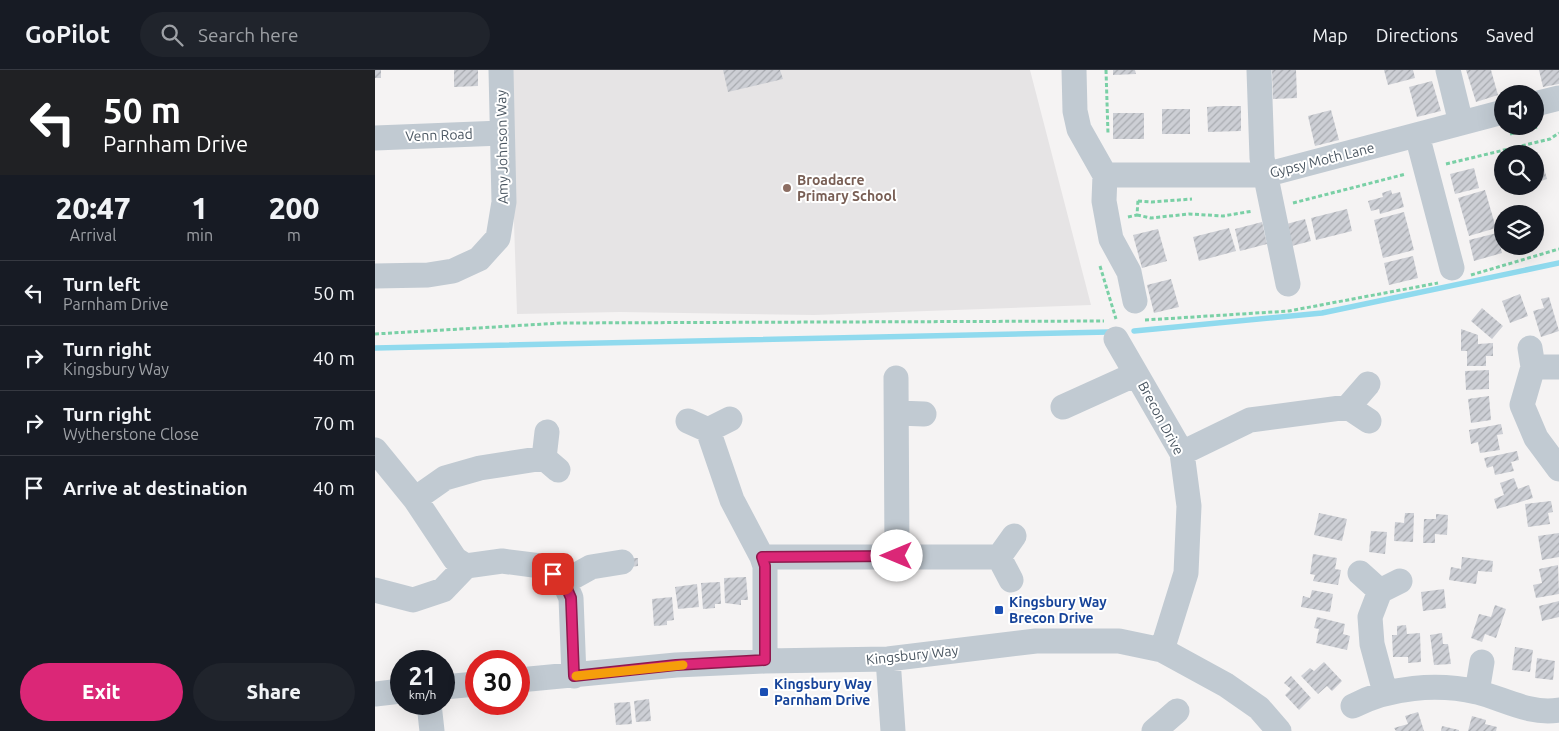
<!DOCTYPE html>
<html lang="en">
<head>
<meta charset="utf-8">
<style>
  body { margin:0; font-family:Ubuntu,sans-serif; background:#20242c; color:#f1f3f6; height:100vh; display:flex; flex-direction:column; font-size:19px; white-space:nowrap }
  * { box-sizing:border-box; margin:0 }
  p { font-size:16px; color:#9ea1a6 }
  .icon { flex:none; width:28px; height:28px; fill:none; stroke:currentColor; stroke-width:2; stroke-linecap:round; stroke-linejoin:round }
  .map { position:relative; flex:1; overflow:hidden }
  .drawer { display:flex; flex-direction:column; background:#171b24; width:375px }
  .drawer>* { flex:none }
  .top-card { background:#202124; color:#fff; overflow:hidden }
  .fabs { position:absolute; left:1119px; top:15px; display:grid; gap:10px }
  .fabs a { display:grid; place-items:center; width:50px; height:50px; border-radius:50%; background:#171b24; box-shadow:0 5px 20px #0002; font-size:25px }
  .speed { position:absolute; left:15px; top:580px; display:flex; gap:10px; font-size:25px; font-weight:700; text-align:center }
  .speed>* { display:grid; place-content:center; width:65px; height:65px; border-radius:50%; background:#171b24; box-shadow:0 5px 20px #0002; line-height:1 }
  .speed small { font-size:12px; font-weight:400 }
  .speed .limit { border:8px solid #d22; background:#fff; color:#111 }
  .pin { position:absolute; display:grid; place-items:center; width:42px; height:42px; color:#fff; margin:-21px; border-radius:10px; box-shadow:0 2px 8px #0006 }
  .me { position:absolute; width:55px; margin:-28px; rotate:270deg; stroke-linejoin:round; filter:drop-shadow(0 0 4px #0008) }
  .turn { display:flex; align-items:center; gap:18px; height:105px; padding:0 20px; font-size:22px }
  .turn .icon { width:65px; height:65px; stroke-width:2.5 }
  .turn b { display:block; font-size:35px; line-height:42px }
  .eta { display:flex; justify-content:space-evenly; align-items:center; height:85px; text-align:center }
  .eta b { font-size:30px; font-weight:800; line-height:35px }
  .button { display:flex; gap:10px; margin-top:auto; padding:10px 20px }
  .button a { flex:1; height:58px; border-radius:30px; background:#db2777; color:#fff; font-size:20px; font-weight:800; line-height:58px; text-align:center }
  .button a+a { background:#20242c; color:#f1f3f6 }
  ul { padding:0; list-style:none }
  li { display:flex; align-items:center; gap:15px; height:65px; padding:0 20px; border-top:1px solid #363941 }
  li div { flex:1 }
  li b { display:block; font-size:19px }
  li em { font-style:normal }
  header { display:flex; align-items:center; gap:30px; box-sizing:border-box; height:70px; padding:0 25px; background:#171b24; border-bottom:1px solid #363941 }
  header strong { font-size:24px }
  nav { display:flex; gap:28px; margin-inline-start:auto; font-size:18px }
  .search { width:350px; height:45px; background:#20242c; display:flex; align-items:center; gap:12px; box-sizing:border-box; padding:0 18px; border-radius:28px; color:#9ea1a6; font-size:19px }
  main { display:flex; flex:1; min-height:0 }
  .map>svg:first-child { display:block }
  .education { fill:#e6e4e5 }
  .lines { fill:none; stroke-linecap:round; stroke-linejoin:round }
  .stream { stroke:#90daee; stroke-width:5.5 }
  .building { fill:url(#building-hatch) }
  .path { stroke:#7ad0a6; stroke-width:3; stroke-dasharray:4 2.5; stroke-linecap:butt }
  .minor { stroke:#c1cad2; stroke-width:25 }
  .route-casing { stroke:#8e194d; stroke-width:12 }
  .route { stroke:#db2777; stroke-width:9 }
  .slow { stroke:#f59e0b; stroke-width:9 }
  .education-dot { fill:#8d6e63; stroke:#fff; stroke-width:2 }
  .transit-dot { fill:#1a4fb4; stroke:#fff; stroke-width:2 }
  .labels { text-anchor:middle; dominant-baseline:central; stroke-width:4; stroke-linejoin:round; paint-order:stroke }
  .street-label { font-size:14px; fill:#4a5661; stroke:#fff }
  .education-label { font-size:14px; font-weight:bold; fill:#785e54; stroke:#fff; text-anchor:start }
  .transit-label { font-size:14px; font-weight:bold; fill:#164399; stroke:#fff; text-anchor:start }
</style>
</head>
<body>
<header>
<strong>GoPilot</strong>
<div class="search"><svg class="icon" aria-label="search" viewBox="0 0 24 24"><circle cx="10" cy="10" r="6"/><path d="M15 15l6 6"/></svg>Search here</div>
<nav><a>Map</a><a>Directions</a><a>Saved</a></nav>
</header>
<main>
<section class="drawer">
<div class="top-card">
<div class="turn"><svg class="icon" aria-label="left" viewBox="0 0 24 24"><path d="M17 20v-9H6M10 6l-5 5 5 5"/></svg><div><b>50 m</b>Parnham Drive</div></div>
</div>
<div class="eta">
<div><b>20:47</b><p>Arrival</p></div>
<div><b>1</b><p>min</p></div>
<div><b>200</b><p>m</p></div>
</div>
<ul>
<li><svg class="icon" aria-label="left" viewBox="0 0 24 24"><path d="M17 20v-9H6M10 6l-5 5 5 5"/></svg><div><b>Turn left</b><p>Parnham Drive</p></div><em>50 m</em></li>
<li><svg class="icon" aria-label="right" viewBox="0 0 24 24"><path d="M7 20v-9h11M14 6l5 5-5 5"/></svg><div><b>Turn right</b><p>Kingsbury Way</p></div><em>40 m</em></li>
<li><svg class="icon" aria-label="right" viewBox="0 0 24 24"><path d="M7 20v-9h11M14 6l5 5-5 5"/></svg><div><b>Turn right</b><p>Wytherstone Close</p></div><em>70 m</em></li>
<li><svg class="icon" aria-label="arrive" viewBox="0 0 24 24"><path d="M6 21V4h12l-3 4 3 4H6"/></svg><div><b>Arrive at destination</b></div><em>40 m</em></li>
</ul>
<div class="button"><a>Exit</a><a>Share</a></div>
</section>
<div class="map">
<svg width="1184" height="661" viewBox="0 0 1184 661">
  <defs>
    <pattern id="building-hatch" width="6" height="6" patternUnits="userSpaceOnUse" patternTransform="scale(1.25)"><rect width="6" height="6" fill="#cdcfd5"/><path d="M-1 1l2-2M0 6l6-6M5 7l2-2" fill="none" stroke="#a8abb0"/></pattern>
  </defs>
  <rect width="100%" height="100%" fill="#f5f3f3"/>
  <path class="education" d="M134 0H655L716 235 439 245 245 242 142 244Z"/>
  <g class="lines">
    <path class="stream" d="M759 261 947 243 1184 193
      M0 278 734 262"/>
  </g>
  <path class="building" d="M0 0H6V8H0Z
    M79 0H103V16L79 17Z
    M348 0H405L408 9 353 22Z
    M738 0H760L761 4 738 5Z
    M897 0H921L922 28 898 29Z
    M1009 0H1038L1040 8 1013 15Z
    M1091 0H1116L1123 25 1101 32Z
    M1164 0H1184V14L1168 17Z
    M1057 11 1066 41 1042 47 1034 17Z
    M846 36H866V61L833 62 832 37Z
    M787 39H815V64H787Z
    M956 40 964 70 940 76 933 46Z
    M738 43H769V69H738Z
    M1166 88 1172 109 1160 113V90Z
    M1099 98 1104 118 1080 124 1075 104Z
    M1016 120 1017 124 1025 122 1029 137 1005 144 1004 139 996 141 993 131 1008 127 1007 123Z
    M1110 120 1121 158 1094 166 1083 128Z
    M972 139 977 161 941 170 936 148Z
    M1029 142 1039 180 1008 188 999 150Z
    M930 149 936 171 909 178 904 156Z
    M887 152 892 174 865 181 860 159Z
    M854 158 861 181 824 191 818 167Z
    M783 159 792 191 767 198 758 165Z
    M1122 163 1127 183 1099 191 1094 170Z
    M1038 186 1043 208 1014 215 1009 193Z
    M796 209 804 237 779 243 772 215Z
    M1145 224 1153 246 1135 253 1127 231Z
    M1174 227 1184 261 1166 267 1158 241 1169 238 1166 229Z
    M1107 238 1128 256 1117 269 1096 251Z
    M1086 259 1103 265V274L1118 273V286H1111V296H1092V281H1086Z
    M1114 300V319L1091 320 1090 301Z
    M1114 326 1116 350 1096 353 1093 329Z
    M1126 354 1128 364 1122 365 1125 380 1105 383 1103 372 1096 374 1094 360Z
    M1142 381 1144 390 1136 392 1139 401 1120 405 1118 396 1112 398 1109 388Z
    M1139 408 1143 419 1154 415 1158 428 1122 439 1119 429 1129 425 1125 413Z
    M1176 431 1178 442 1173 443 1175 454 1153 457 1150 434Z
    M944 443 972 449 967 471 939 465Z
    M1030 443H1039L1038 472 1019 471 1020 452 1029 453Z
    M1061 444 1073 445 1072 465 1060 464V473H1048L1049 449H1061Z
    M996 461 1012 462 1010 484 994 482Z
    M1184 463V487L1167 490 1163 466Z
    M938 484 962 488 960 499 966 500 963 515 938 511 940 505 935 504Z
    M1087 487 1118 491 1117 502 1103 501 1101 514 1074 510 1076 497 1086 499Z
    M254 488H263V496L254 497Z
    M1183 495 1184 524 1161 528 1158 515 1167 513 1164 499Z
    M371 507 373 530H366V535L350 533 349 508Z
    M345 512 346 534H340V538L328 539 326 513Z
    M322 514 324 537 303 539 300 517Z
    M1069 519 1071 538 1048 541 1046 522Z
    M937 520 958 524 955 542 926 537 928 526 935 528Z
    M297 527 299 550 292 551V555L279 556 277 529Z
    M1184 531V547L1167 551 1164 536Z
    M1120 535 1131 539 1121 568 1110 564 1107 572 1096 568 1104 544 1116 547Z
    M942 547 970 554 968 564 975 566 972 580 941 573 944 559 939 558Z
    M1031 555 1032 564 1045 563 1046 592 1033 593V587H1018L1017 565H1022V556Z
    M1067 563 1068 574H1073L1076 594 1059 595 1055 565Z
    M1140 577 1158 580 1155 602 1137 600Z
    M1162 588 1180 591 1178 610 1160 608Z
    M949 592 967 611 957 621 952 616 943 624 926 606 935 598 939 601Z
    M916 606 936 628 924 640 910 625 916 619 909 613Z
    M274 629 276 651 261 652 259 631Z
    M255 632 257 654 241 655 239 633Z
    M1043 642 1049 661H1021L1019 658 1033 654 1030 646Z
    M1097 646 1111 650 1110 654 1122 657 1121 661H1093Z
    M1067 656 1084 660V661H1066Z"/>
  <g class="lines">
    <path class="path" d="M731 0 733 64
      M1135 64 1162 57
      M1071 94 1175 69 1184 63
      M763 131 777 132 817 129
      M918 133 1031 104
      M762 145 776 148 814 144 848 146 878 141
      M753 147 762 145 763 130
      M725 196 741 249
      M1096 205 1184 179
      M770 250 914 241 1063 213
      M0 264 187 253 729 251"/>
    <path class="minor" d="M699 0 700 41 704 59 730 105 729 131 736 169 754 202 760 231
      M884 0 887 88 913 214
      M1073 0 1086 53
      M1160 34 1184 28
      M1042 65 1077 198
      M0 68 127 63
      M730 105H890L1128 42
      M0 206 53 205 78 201 104 189 123 168 129 132 126 0
      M741 269 807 383 814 436 811 503 787 580
      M1155 278 1158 297H1184
      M1158 297 1147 335 1161 368 1184 399
      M521 308 522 486
      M688 337 761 304
      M973 337 993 314
      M523 343 549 344
      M313 351 333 360 355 349
      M333 360 357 430 387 487 390 496V591
      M172 362 169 388 183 400
      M0 380 40 429 80 489 91 496 127 491 166 496 189 512 196 528 199 606
      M807 383 875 350 973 337 994 351
      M40 429 70 408 105 398 169 388
      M387 487H624
      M985 503 1005 521 1025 511
      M636 510 624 487 639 466
      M189 512 216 497 247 492
      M0 520 38 530 68 520 91 496
      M1005 521 995 547 997 574 1010 622
      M513 589 518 661
      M144 610 301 595 390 591 513 589 661 571H744L787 580 851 615 884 638 904 661
      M69 617 101 614
      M1102 622 1107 592
      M0 624 26 621
      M54 634 57 661
      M978 636C1014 617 1062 613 1102 622 1129 629 1155 645 1184 640
      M779 661 802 641"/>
  </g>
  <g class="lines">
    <defs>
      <path id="route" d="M178 504 189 512 196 528 199 606 301 595 390 590V496L387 487 522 486"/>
    </defs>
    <use href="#route" class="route-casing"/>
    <use href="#route" class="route"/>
    <path class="slow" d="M201 606 308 595"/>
  </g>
  <circle class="education-dot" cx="412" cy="118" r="5"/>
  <g class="transit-dot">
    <rect x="619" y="535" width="10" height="10" rx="2.5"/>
    <rect x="384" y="617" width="10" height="10" rx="2.5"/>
  </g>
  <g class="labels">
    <g class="street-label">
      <text transform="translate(64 65) rotate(-2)">Venn Road</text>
      <text transform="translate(127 77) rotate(-91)">Amy Johnson Way</text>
      <text transform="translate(947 90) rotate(-14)">Gypsy Moth Lane</text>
      <text transform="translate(786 348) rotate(62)">Brecon Drive</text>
      <text transform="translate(537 585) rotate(-6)">Kingsbury Way</text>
    </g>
    <g class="education-label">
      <text x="422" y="110">Broadacre<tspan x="422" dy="16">Primary School</tspan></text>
    </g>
    <g class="transit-label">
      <text x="634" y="532">Kingsbury Way<tspan x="634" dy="16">Brecon Drive</tspan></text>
      <text x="399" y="614">Kingsbury Way<tspan x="399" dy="16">Parnham Drive</tspan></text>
    </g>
  </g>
</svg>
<div class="fabs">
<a><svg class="icon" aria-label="sound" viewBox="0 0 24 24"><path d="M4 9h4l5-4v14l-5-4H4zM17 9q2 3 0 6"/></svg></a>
<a><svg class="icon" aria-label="search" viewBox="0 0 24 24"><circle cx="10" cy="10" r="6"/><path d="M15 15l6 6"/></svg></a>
<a><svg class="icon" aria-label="layers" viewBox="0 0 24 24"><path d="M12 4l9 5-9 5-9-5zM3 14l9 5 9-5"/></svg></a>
</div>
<div class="speed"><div>21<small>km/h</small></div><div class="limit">30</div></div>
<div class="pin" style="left:178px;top:504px;background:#d93025"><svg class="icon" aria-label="arrive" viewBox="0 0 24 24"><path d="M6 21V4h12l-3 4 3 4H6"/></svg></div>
<svg class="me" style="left:522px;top:486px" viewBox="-20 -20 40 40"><circle r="19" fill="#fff"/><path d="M0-13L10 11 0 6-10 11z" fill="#db2777"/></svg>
</div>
</main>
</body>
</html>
